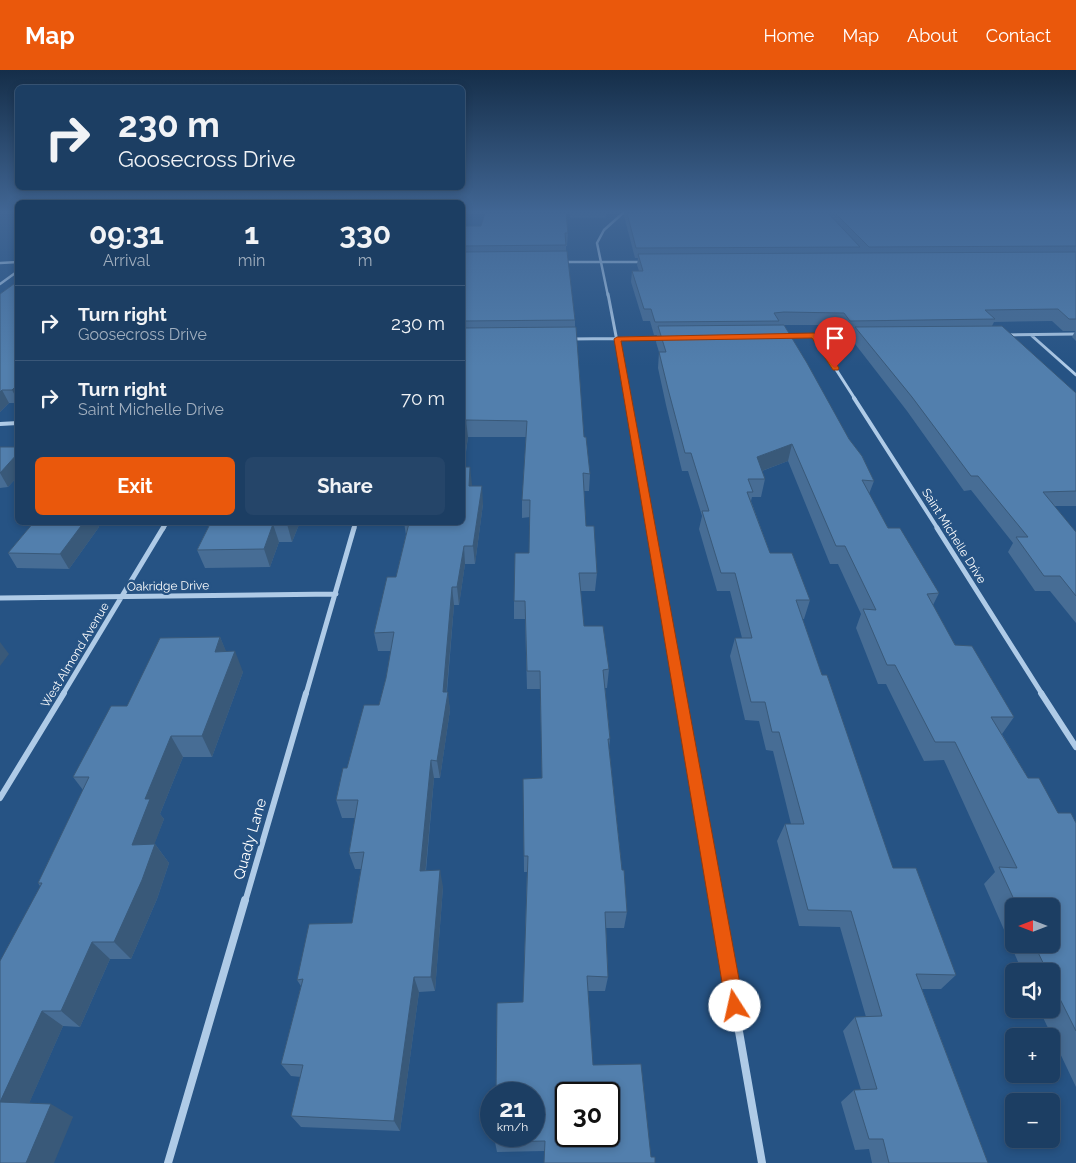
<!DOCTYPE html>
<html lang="en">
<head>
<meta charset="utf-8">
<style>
  body { margin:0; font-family:Raleway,sans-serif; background:#254569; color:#f1f3f6; height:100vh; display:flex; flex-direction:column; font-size:19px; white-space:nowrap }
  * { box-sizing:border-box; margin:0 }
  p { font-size:16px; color:#a0aebe }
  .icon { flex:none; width:28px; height:28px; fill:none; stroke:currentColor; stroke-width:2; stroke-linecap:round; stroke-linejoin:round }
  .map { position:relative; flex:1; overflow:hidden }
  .side { position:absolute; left:15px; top:130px; width:450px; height:325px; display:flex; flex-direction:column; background:#1c3e63; border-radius:8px; box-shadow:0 2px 8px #0003,0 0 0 1px #3a5778 }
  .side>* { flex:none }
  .hud { position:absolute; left:15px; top:15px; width:450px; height:105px; border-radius:8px; box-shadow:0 2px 8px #0003,0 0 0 1px #3a5778; background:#1c3e63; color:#f1f3f6; overflow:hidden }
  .needle { width:32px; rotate:270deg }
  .buttons { position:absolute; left:1005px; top:828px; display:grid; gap:10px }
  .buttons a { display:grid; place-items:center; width:55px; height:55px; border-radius:8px; background:#1c3e63; box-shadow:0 2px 8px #0003,0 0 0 1px #3a5778; font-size:25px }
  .speed { position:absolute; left:480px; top:1012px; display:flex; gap:10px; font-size:25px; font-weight:700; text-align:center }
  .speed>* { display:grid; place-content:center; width:65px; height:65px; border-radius:50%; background:#1c3e63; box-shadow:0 2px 8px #0003,0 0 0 1px #3a5778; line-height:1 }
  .speed small { font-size:12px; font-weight:400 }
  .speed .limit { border:2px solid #111; border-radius:8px; background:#fff; color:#111 }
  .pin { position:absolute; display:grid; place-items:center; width:42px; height:42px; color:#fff; margin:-51px -21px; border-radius:50% 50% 50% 0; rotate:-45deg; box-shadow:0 0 5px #0007 }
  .pin .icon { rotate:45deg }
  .me { position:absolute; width:55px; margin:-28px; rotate:350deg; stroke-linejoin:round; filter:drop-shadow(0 0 4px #0008) }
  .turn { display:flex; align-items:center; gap:18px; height:105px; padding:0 20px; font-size:22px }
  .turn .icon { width:65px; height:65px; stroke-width:2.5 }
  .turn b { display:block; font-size:35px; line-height:42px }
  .eta { display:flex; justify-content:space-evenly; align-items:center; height:85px; text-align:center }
  .eta b { font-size:30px; font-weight:700; line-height:35px }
  .cta { display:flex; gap:10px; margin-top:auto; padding:10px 20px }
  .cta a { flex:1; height:58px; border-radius:8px; background:#ea580c; color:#fff; font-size:20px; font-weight:700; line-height:58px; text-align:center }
  .cta a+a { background:#254569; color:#f1f3f6 }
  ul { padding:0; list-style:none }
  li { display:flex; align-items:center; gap:15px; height:75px; padding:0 20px; border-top:1px solid #3a5778 }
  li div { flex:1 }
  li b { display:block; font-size:19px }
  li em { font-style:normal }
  header { display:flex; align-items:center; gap:30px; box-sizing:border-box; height:70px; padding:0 25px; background:#ea580c; color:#fff }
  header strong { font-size:24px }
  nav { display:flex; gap:28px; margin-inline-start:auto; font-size:18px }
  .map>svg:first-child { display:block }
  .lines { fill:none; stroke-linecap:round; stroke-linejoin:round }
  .minor-far5 { stroke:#afcbe7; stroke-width:2.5 }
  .minor-far4 { stroke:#afcbe7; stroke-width:3 }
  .minor-far3 { stroke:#afcbe7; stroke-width:4 }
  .minor-far2 { stroke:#afcbe7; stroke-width:5 }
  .minor-far1 { stroke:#afcbe7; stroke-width:6 }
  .minor { stroke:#afcbe7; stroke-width:8 }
  .wall { fill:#476d95; fill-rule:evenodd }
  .shaded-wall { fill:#395979 }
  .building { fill:#527fad; stroke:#395979; fill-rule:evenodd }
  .route { fill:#ea580c; stroke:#983908 }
  .labels { text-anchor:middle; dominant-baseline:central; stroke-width:5; stroke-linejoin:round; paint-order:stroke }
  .street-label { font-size:12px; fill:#fff; stroke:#265384 }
  .near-street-label { font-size:15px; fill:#fff; stroke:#265384 }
</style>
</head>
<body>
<header>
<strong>Map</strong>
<nav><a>Home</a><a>Map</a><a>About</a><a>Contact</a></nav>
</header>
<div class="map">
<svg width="1076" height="1093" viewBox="0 0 1076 1093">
  <rect width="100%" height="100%" fill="#265384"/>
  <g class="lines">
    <path class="minor-far5" d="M562 192H643
      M0 193 18 192
      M0 214 18 201
      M608 226 597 173 604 160 623 143"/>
    <path class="minor-far4" d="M608 224 628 329
      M814 265 855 329
      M1005 265 1076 264
      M1031 265 1076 305
      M785 266 859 265
      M570 269 662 268"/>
    <path class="minor-far3" d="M627 328 651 459
      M854 328 938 459
      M0 354 18 353
      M163 459 167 452
      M354 459 356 452"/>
    <path class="minor-far2" d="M650 458 679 624
      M937 458 1042 624
      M0 528 336 524
      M63 624 163 458
      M306 624 354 458"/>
    <path class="minor-far1" d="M679 623 716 832
      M1041 623 1076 677
      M0 728 64 623
      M245 832 306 623"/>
    <path class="minor" d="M716 830 762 1093
      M168 1093 245 830"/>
  </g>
  <path class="wall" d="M570 143H606V148H570Z
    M624 143H1076V271L1072 267 1075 261H1063L1052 251 994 252 992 256 1076 323V436H1054L1076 462V553L1050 521H1035L1008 482 1013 473 971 420 964 421 907 341 852 270 854 263H846L840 255H778L874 411 869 424 888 458 939 523 933 535 955 575 1014 647 1002 664 1028 708 1058 743 1076 753V1017L1039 939H1051V901H1022L984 814 995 802 944 690 924 691 886 614H878L856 558 861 544 838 494H830L788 391 762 401 765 409 761 427H752L751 431 770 483 810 530 804 549H802L822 605 893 798 956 905 941 919H922L988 1093H872L869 1079 855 1080 841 1032 854 1020H861L843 961 855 947H866L840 857 799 856 777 771 785 754H791L773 681 766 680 759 651 745 650 730 586 735 568H742L730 521H717L699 459 702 446 688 401H682L666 335 658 298 659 282 656 272 657 265H654L650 251H643L631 212 632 201H639L637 195 638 188H635L624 146ZM1014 836H1051V874H1014Z
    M462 156 568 163 567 176H566V181L575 250V257L584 367 590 404 589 421H584L586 456 597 503 595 521H580L584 556 609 599 607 618H605L610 669 609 678 622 800 627 842 624 858H606L608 907 605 921H588L545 1081 497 1082 495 1072 523 932 527 802H524L523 709 542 708 540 619H527L525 549H514V531L529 483 530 447 522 448V430L526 367H468L464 397 472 416 483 434 475 494H465L459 535H454L447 622 450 640 440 708H434L426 801 443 817 435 921 419 922 400 1061 301 1057 291 1046 301 1007 291 1006 281 994 301 916 297 910 352 853 361 799H355L349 783 355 748H342L336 730 347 698 379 635 386 608 391 581H378L374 563 396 507 406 465 404 452H462Z
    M18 211V333H9L0 342V224Z
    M0 377H18V406L8 417 0 418Z
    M34 452H97L99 457 69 499 17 498 8 483Z
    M211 452H300L292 472H279L270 497 205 498 197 480Z
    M220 567 226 582 243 602 212 687H183L160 744 164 749 154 774H155L169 793 157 829 131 889H110L80 957 63 956 29 1033 73 1047 0 1093 40 816 38 813 83 720 73 707 127 636Z"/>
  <path class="shaded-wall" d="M18 314V331L12 320Z
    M2 320 9 333 0 342V322Z
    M466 350 468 367 462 406V378Z
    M792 374 788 391 753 404 757 387Z
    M18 383V397H15L18 402V406L8 417 0 403Z
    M470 397 472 414 471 434 469 416Z
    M482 416 483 434 475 494 473 476Z
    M84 452H97L99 457 69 499 60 484Z
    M287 452H300L292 472 287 454Z
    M273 454 279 472 270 497 264 479Z
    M464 476 465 494 459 535 457 517Z
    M452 517 454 535 445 639 448 622 450 640 440 708 437 691Z
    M220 567 229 588 215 582Z
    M0 572 9 584 0 596Z
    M235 581 243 602 212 687 202 666Z
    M171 666 183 687 160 744 164 749 147 794 132 775 145 729Z
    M431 690 434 708 424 817 420 801Z
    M155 774 169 793 157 829 131 889 114 872Z
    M440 800 443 817 435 921 431 907Z
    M92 872 110 889 80 957 61 941Z
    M414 907 419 922 400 1061 394 1051Z
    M42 941 63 956 24 1045 0 1032Z
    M51 1034 73 1047 54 1093H26Z"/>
  <path class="building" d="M485 143H566L568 163H565L566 175 462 176V156H481Z
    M627 143H828L860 177 636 178Z
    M835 143H1076V176L869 177Z
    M567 181 575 250 462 251V182Z
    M1076 182V249H1069L1058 239 985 240 995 249 850 251 844 243 784 242 774 243 779 251 655 252 651 239H644L632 201H643L638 184Z
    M18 211V314L12 320H2L0 322V224Z
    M784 255 807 293 849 369 862 386 874 411 862 410 888 458H900L939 523 927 524 955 575 972 576 1014 647H991L1028 708H1039L1058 743H1071L1076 753V961L1051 911V901H1047L1034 874H1051V836H1017L999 797 1017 798 955 672H935L895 595H887L863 539 876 540 845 476H836L792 374 757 387 765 409H748L753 422H747L770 483H792L810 530H796L822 605H827L893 798H916L956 905 916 904 988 1093H889L883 1069H869L854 1020 877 1019 855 947 882 946 851 841 808 840 785 754H804L779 662H772L765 632H751L735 568H752L735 503H721L702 441H709L691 383H685L668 319 659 282H666L658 256Z
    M1002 256 1076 323V421L1043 422 1076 462V526L1060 506H1044L1016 467H1028L978 406H971L912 327 855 257Z
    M576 257 584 367H586L590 404 583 403 586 456H594L597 503H579L584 556H603L609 599 603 600 610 669H608L622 800H624L627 842H605L608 907 587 906 593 995 641 994 651 1087H655V1093H544L545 1071 495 1072V1066H534V1024H496L497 933 523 932 528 786H524L523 709 542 708 540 601H527L525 531H514L515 483H529L530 430H522L527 351 466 350 462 378V258ZM566 1024H609V1066H566Z
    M0 377H18V383L0 403Z
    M462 397H470L469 416H482L473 476H464L457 517H452L443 622H448L437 691 431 690 420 801 440 800 431 907H414L394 1051 291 1046 303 995 281 994 303 909 297 910 309 854 352 853 364 782 349 783 358 730H336L343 698H347L364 635H379L386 608 394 562 374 563 387 507H396L409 453 404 452H462Z
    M34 452H84L60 484 8 483Z
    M211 452H287V454H273L264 479 197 480Z
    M220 567 215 582 235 581 202 666H171L145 729H150L132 775 155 774 142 810 114 872H92L61 941H42L0 1032 51 1034 26 1093H0V891L42 813H38L89 707H73L111 636H127L160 568Z"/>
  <linearGradient id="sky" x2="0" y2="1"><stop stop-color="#152e49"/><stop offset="0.48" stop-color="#416694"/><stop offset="1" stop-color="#416694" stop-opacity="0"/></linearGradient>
  <rect width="1076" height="296" fill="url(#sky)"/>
  <path class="route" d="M814 263 818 266 839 298 838 300H833L812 268 621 271 744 936 741 942 735 945 729 942 726 936 614 269 617 267Z"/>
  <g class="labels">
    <g class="street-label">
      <text transform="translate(954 466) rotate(58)">Saint Michelle Drive</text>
      <text transform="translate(168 516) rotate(-1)">Oakridge Drive</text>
      <text transform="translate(75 585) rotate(-59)">West Almond Avenue</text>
    </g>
    <g class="near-street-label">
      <text transform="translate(250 769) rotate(-74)">Quady Lane</text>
    </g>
  </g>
</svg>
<div class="buttons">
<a><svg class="needle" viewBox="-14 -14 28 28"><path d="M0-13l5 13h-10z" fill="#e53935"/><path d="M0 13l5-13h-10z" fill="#a0aebe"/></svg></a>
<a><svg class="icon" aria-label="sound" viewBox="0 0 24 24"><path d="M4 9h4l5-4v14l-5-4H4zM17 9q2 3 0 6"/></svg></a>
<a>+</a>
<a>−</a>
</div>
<div class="speed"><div>21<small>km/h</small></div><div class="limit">30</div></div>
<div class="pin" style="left:835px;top:298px;background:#d93025"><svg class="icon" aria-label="arrive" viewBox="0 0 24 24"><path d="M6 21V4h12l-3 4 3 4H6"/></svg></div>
<svg class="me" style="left:735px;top:936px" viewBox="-20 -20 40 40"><circle r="19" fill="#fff"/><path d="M0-13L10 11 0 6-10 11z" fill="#ea580c"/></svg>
<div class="hud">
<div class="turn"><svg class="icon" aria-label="right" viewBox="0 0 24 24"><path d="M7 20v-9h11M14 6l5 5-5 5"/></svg><div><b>230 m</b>Goosecross Drive</div></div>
</div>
<section class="side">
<div class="eta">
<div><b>09:31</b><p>Arrival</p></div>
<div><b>1</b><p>min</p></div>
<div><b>330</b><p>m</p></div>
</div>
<ul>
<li><svg class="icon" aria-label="right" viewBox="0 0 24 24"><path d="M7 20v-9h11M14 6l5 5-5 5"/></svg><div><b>Turn right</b><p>Goosecross Drive</p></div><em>230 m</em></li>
<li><svg class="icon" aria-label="right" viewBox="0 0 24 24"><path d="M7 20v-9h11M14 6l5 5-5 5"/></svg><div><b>Turn right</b><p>Saint Michelle Drive</p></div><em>70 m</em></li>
</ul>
<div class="cta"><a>Exit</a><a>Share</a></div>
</section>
</div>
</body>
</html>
